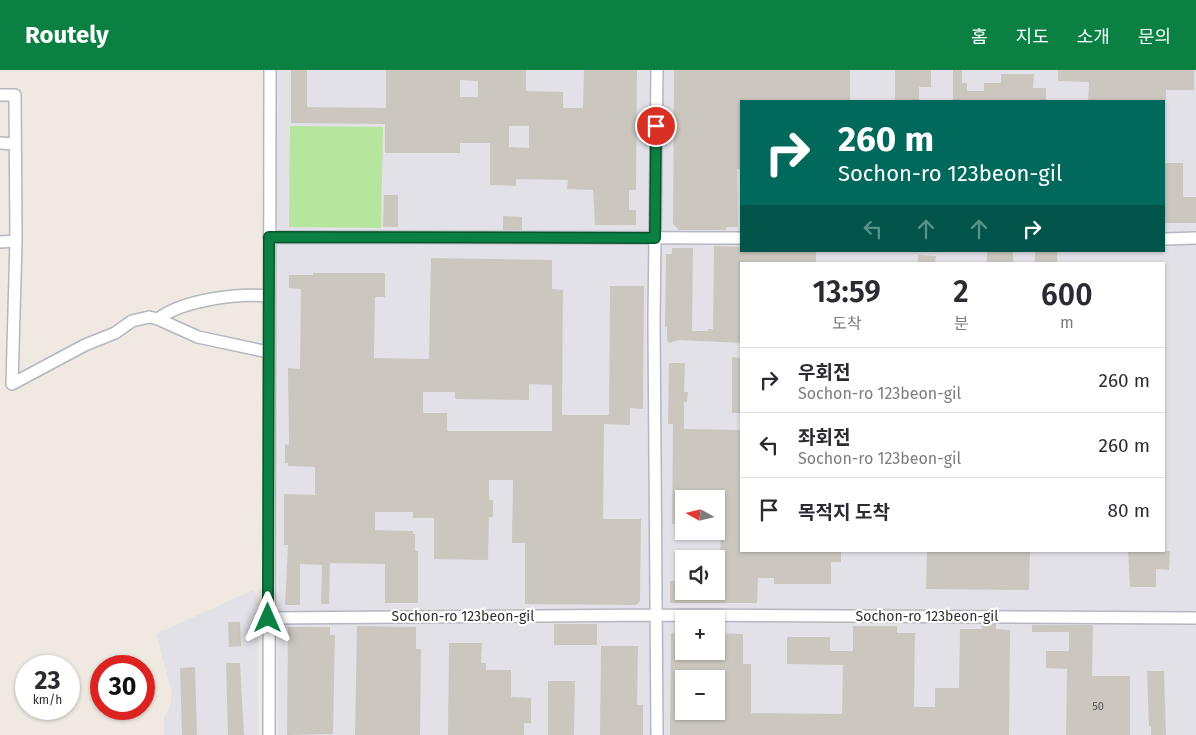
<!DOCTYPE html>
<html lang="ko">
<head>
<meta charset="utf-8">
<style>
  body { margin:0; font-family:"Fira Sans","Noto Sans KR",sans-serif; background:#f2f2f3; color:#2b2b33; height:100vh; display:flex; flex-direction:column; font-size:19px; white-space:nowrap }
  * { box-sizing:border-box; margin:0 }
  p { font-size:16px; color:#7c7c81 }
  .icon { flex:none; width:28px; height:28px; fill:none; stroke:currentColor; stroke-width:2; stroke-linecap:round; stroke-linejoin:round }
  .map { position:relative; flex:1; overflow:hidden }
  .side { position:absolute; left:740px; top:192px; width:425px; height:290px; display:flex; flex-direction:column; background:#fff; border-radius:0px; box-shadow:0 1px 4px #0004 }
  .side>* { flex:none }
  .hud { position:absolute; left:740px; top:30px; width:425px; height:152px; border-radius:0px; box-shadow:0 1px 4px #0004; background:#00695c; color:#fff; overflow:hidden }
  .needle { width:32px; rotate:278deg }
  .buttons { position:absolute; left:675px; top:420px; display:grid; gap:10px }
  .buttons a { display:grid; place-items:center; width:50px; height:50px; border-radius:0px; background:#fff; box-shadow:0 1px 4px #0004; font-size:25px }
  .speed { position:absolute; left:15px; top:585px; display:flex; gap:10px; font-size:25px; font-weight:700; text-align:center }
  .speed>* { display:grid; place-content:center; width:65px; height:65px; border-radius:50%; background:#fff; box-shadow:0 1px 4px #0004; line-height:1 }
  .speed small { font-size:12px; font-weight:400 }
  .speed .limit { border:8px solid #d22; background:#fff; color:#111 }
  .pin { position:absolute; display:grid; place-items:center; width:42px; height:42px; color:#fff; margin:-21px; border:2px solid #fff; border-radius:50%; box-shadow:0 1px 5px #0007 }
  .me { position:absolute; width:55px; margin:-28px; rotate:0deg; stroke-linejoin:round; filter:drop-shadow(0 0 4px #0008) }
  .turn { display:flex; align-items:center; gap:18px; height:105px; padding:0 15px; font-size:22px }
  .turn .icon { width:65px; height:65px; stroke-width:2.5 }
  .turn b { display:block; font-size:35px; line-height:42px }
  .lanes { display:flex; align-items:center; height:48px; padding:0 15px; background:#0003; justify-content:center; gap:25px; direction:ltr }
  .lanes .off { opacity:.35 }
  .eta { display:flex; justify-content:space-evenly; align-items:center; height:85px; text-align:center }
  .eta b { font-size:30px; font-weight:600; line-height:35px }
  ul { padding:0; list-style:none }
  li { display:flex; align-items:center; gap:15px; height:65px; padding:0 15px; border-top:1px solid #e1e1e2 }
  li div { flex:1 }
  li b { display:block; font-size:19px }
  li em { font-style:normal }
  header { display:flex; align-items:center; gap:30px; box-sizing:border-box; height:70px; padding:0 25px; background:#0b8043; color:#fff }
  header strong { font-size:24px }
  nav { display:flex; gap:28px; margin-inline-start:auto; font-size:18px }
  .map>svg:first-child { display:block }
  .industrial { fill:#e3e1e8; fill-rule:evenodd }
  .green { fill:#b6e59e }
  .building { fill:#cbc7bf; fill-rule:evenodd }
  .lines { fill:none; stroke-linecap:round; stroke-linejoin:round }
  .minor-casing { stroke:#b4b7c1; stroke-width:14 }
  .minor { stroke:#fff; stroke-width:11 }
  .route-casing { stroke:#07532c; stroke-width:12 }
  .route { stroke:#0b8043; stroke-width:9 }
  .labels { text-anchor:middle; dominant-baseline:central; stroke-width:4.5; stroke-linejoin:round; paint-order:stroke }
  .number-label { font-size:11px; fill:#555452 }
  .street-label { font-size:14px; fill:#2e2e2e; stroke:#fff }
</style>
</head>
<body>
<header>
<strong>Routely</strong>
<nav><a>홈</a><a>지도</a><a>소개</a><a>문의</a></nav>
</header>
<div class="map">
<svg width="1196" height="665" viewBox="0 0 1196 665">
  <rect width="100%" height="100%" fill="#efe9e1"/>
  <path class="industrial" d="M277 0H1196V665H278ZM741 31H1164V181H741ZM741 194H1164V481H741ZM684 429H716V461H684ZM684 489H716V521H684ZM684 549H716V581H684ZM684 609H716V641H684Z
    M253 520 258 528V665H164V646L170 638 172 622 156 564Z"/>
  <path class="green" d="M290 56 383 57 381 158 289 157Z"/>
  <path class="building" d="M291 0H307V37L386 38V0H526V21L563 22V38H583L584 0H637L636 120H629V140H636V155H595L593 120 567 119 568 110 516 109V116L490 115V73H460V83H385V54L291 53ZM460 10 478 11V27H460ZM509 56H529V78L509 77Z
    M674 0H850V31H741V99H737L738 157H726V160H679L673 154Z
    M895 0H931V17H919V31H895Z
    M953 0H962V13H967V21H984V13H1001V4H1034L1033 18H1046V31H953Z
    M1058 0H1194V20H1166V31H1088L1089 12 1058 11Z
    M1164 93H1183V127H1196V153H1164Z
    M384 125H398V157H383Z
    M503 146 522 147V160H503Z
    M714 176 741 177V181H816V192L741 194V273L679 270 669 273 667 270V257H665L666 184H672V178H693L692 261H708V259H713Z
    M987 181H1013V194H987Z
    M1035 181H1057V194H1035Z
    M918 185 936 186 935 194H918Z
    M431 188 552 190V219L563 220 562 345H609L610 216H644L643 339 630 338V355L604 354 603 449H641L640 531 636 535 525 534V473H512L513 410H489V430H493V447H489L488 490 434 489V448H413V442H375V460L413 461V464H415V481H418V533H385V494L330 493 329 534H321L322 495 300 494V535H285L288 475H284V424L315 425V397L288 396V393H285V374L289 375 288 298 300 299 301 219 289 218V205H313V203H385V227H375L374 288 429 289ZM529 314 552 315V361H447V343H423V322H455V329L529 330Z
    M732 287 741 288V343H732Z
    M669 293H685L684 322H688L687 332H684V359L741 360V481H841V492H831V514H774V508H758L757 533H670V511H684V521H720L721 432H716V429H684V454H672L673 354H668Z
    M927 481H1030L1029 520 926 519Z
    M1128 481H1170L1169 500 1156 499V517H1130Z
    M228 552H240L241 576 229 577Z
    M554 554H597V575H554Z
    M982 554H996V559L1010 560 1009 665H670L671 563H684V581H716V563L743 564V594H751V643L842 644 843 595 787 594V567H830V581H853V556H897V563H915L914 637H935V618H959L960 559H982ZM684 609H716V641H684Z
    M1032 555H1093L1092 606H1130V665H1066L1067 599 1046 598V581H1069V562H1032Z
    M357 556 416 557V579H421L420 665H355Z
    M288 557H330V565H335L333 664 287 665Z
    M449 573H482L481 593H486V600H511V627L531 628V653H524V665H448Z
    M601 576H638L637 635H643V665H600Z
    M226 593H240L244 665H228Z
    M195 597 197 665H182L180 598Z
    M1147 601H1164L1166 665H1151V656H1149Z
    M548 611H575L574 665H548Z"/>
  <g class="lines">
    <defs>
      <path id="minor" d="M0 25H15L16 171 12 314 85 275 115 263 132 251 149 247 158 249
        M0 73 15 74
        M269 167 741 168
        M1164 169 1196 168
        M0 172 16 171
        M268 226C237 223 183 230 158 249L198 267 268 282
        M268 548 657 545 1196 548
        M269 665 270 0
        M657 665 654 251 657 0"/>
    </defs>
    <use href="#minor" class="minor-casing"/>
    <use href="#minor" class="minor"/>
  </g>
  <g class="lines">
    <defs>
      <path id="route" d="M268 548 269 167 655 168 656 56"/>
    </defs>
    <use href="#route" class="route-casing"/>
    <use href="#route" class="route"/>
  </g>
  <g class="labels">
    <g class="number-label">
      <text x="1098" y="636">50</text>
    </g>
    <g class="street-label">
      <text x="463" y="546">Sochon-ro 123beon-gil</text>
      <text x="927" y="546">Sochon-ro 123beon-gil</text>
    </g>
  </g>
</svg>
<div class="buttons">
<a><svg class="needle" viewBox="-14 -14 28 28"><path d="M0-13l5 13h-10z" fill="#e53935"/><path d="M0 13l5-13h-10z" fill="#7c7c81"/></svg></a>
<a><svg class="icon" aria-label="sound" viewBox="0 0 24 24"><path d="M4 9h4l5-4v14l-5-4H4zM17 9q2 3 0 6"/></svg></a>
<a>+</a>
<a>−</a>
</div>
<div class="speed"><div>23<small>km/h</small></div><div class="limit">30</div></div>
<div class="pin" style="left:656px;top:56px;background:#d93025"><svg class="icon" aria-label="arrive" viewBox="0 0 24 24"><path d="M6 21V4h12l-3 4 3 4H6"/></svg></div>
<svg class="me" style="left:268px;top:548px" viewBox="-20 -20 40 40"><path d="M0-17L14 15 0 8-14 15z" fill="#0b8043" stroke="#fff" stroke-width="4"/></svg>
<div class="hud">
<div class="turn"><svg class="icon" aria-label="right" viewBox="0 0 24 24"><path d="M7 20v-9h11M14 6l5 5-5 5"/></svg><div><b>260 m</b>Sochon-ro 123beon-gil</div></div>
<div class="lanes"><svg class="icon off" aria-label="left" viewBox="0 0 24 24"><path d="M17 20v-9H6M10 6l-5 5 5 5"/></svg><svg class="icon off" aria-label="ahead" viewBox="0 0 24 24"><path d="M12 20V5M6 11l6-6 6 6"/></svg><svg class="icon off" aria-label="ahead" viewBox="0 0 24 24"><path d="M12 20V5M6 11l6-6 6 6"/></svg><svg class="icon" aria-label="right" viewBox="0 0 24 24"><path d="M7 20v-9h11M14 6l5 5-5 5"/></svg></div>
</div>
<section class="side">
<div class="eta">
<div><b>13:59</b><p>도착</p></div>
<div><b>2</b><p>분</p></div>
<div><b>600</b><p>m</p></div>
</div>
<ul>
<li><svg class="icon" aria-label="right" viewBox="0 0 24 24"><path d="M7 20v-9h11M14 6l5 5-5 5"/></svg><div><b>우회전</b><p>Sochon-ro 123beon-gil</p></div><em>260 m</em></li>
<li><svg class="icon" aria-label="left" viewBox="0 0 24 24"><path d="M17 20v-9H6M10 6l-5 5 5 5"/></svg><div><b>좌회전</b><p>Sochon-ro 123beon-gil</p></div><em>260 m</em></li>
<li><svg class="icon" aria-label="arrive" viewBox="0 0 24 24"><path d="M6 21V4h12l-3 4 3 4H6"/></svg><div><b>목적지 도착</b></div><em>80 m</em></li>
</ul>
</section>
</div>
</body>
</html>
